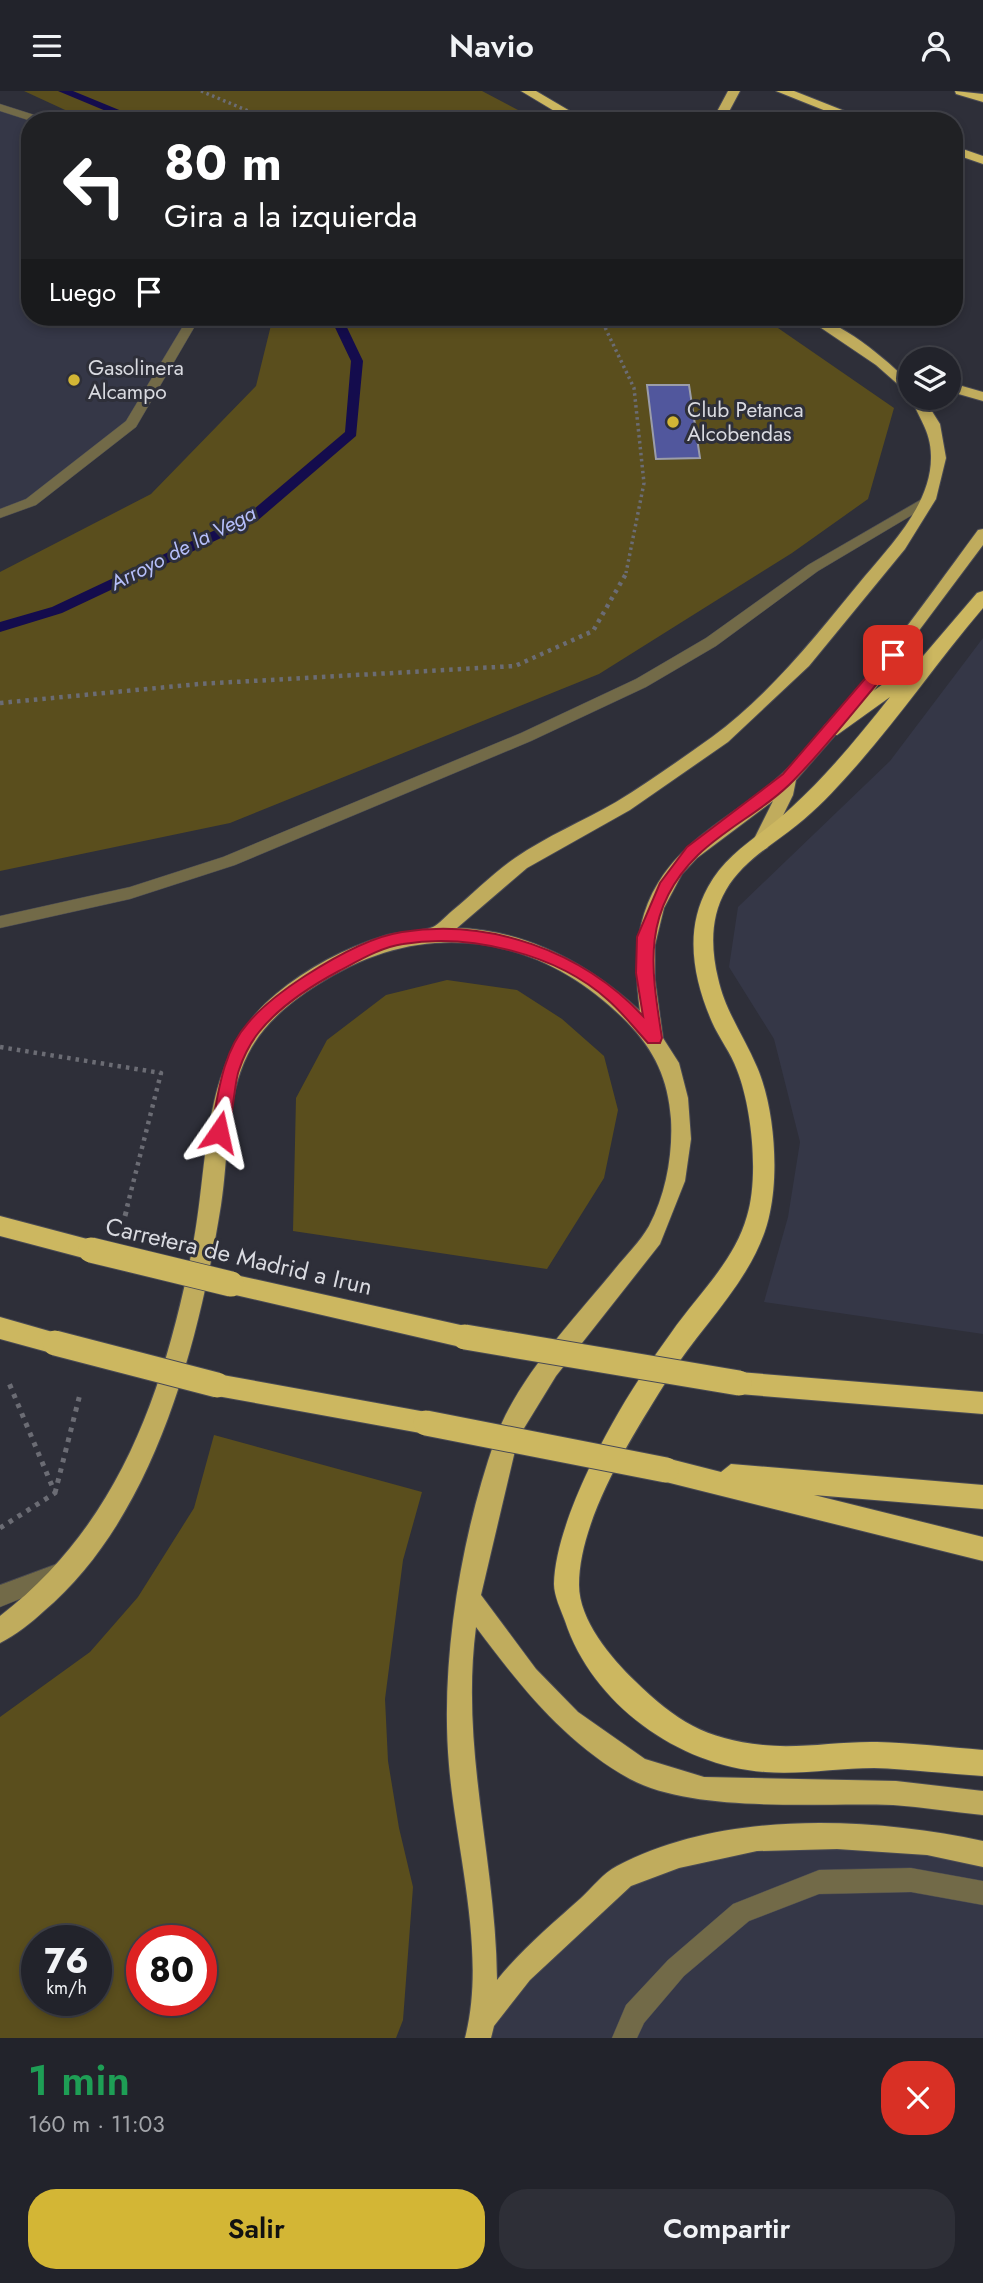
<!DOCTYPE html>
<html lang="es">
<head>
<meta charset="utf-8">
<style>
  body { margin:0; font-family:Jost,sans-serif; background:#2e2f37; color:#f1f3f6; height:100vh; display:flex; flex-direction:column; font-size:26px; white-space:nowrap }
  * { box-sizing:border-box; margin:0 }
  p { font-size:23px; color:#a2a4a9 }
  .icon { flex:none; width:38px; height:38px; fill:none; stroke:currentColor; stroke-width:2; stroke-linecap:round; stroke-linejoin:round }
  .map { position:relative; height:1947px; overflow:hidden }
  .details { display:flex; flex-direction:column; background:#22232b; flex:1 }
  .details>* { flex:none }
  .hud { position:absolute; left:21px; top:21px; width:942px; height:214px; border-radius:28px; box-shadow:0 4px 10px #0003,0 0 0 2px #3f4047; background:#202124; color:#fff; overflow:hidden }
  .fabs { position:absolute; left:898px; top:256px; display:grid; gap:14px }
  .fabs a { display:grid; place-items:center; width:63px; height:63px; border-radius:50%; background:#22232b; box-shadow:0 4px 10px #0003,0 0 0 2px #3f4047; font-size:35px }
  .speed { position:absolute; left:21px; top:1834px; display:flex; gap:14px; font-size:35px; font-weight:700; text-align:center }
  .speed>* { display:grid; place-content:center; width:91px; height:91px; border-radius:50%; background:#22232b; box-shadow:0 4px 10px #0003,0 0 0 2px #3f4047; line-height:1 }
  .speed small { font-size:18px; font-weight:400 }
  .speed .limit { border:10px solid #d22; background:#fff; color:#111 }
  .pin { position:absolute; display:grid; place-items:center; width:60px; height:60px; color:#fff; margin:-30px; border-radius:14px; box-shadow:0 4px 10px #0006 }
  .me { position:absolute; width:77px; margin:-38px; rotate:11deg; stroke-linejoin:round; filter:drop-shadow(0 0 5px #0008) }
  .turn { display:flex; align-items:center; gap:24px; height:147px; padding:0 28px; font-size:32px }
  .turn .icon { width:91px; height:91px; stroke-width:2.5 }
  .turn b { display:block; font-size:49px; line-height:60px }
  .then { display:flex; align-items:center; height:66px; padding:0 28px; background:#0003; gap:14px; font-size:26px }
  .round { display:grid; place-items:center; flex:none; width:74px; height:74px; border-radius:28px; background:#2e2f37 }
  .head { display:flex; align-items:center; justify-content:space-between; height:119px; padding:0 28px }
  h1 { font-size:42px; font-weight:600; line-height:52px; color:#1e9e55 }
  .cta { display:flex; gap:14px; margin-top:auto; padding:14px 28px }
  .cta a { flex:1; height:80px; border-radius:28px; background:#d3b635; color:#111; font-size:28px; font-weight:600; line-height:80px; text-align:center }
  .cta a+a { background:#2e2f37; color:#f1f3f6 }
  header { display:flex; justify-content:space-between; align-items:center; height:91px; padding:0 28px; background:#22232b; font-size:32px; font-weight:600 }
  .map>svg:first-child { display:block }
  .built { fill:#353747 }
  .green { fill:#5a4e1d; fill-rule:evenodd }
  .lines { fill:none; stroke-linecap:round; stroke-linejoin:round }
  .stream { fill:#140c4d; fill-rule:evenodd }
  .building { fill:#51579d; stroke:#9b9da9; stroke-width:2 }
  .minor-casing { stroke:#494a54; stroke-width:1 }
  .tertiary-casing { stroke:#494a54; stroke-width:1 }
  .trunk-casing { stroke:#494a54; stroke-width:2 }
  .motorway-casing { stroke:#494a54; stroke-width:2 }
  .path-far2 { stroke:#6b6c74; stroke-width:3.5; stroke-dasharray:2.5 3.5; stroke-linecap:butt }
  .path-far1 { stroke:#6b6c74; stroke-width:4.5; stroke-dasharray:3.5 5; stroke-linecap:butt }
  .path { stroke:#6b6c74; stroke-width:5; stroke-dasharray:4.5 6; stroke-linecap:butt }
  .minor { fill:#726a48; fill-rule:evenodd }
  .tertiary { fill:#726a48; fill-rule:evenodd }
  .trunk { fill:#c0ac5d; fill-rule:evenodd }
  .motorway { fill:#ccb760; fill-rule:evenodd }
  .motorway-bridge-casing { stroke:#494a54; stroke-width:27; stroke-linecap:butt }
  .motorway-bridge { stroke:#ccb760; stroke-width:25 }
  .route { fill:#e11d48; stroke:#92132f; stroke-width:2 }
  .poi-dot { fill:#d3b635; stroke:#2e2f39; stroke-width:2.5 }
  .labels { text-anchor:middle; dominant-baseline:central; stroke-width:6; stroke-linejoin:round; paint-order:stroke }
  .far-poi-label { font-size:21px; fill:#d9dae0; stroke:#2e2f39; text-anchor:start }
  .far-water-label { font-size:21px; font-style:italic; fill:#b6bffa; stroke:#2e2f39 }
  .street-label { font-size:24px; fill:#d9dae0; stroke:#2e2f39 }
</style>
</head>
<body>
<header><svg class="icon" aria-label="menu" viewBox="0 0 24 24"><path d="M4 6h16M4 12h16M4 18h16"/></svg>Navio<svg class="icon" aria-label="person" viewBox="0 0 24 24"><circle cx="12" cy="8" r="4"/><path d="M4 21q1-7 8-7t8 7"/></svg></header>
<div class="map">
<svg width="983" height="1947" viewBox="0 0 983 1947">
  <rect width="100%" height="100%" fill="#2e2f39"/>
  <path class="built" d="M0 16 43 30H30V226H188L189 235 131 333 31 411 0 423Z
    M983 547V1243L764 1211 788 1126 800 1051 774 948 729 876 738 816 890 670Z
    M757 1747 983 1763V1947H478L485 1926 623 1785Z"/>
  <path class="green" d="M24 0H482L539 30H89Z
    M273 226H762L894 317 868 408 792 462 599 583 230 732 0 780V481L151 403 256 295Z
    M447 889 517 899 562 928 604 965 618 1019 604 1087 547 1178 293 1140 296 1007 327 949 386 904Z
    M214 1344 422 1401 403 1469 385 1608 388 1670 399 1737 413 1796 403 1929 396 1947H0V1626L90 1561 138 1506 194 1417ZM37 1850H96V1909H37ZM142 1850H201V1909H142Z"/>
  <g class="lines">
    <path class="stream" d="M58 0H73L146 30H130Z
      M330 226H342L363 270 356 345 257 430 62 522 0 541V531L52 516 247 424 345 341 351 270Z"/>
  </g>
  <path class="building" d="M647 294H689L700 367 656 368Z"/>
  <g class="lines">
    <defs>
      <path id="minor" d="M0 13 47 28 48 30H31L0 20Z
        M182 226H194L195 235 136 336 36 414 0 427V418L26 408 126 330 183 235Z
        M62 1471 69 1474 73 1481 69 1488 0 1516V1494Z
        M911 1777 983 1790V1814L911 1801 819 1803 749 1830 684 1885 644 1932 637 1947H612L626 1914 668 1869 733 1813 819 1779Z"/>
      <path id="tertiary" d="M929 404 934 405V411L818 480 716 555 646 596 531 650 235 774 130 808 0 837V825L130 796 223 766 521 642 636 588 706 547 808 474Z"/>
      <path id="trunk" d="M728 0H740L724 30H712Z
        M805 226C837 225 887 269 910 292V304L876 274Z
        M948 291 983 301V310L948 300Z
        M910 304 923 306 940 333 946 367 936 408 905 458 809 575 728 651 630 719 527 777 457 837C527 839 590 874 640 920 634 876 634 831 658 792 689 741 744 720 785 680 857 607 917 522 978 439L983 438V454L873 601 796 689 793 704 767 757 761 759 752 752 773 710 697 767 682 783 664 817 655 854V889L663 947 679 972 688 1007 691 1048 685 1090 660 1153 556 1285 518 1347 481 1504 536 1578 578 1621 645 1668 704 1686 896 1690 983 1700V1724C953 1721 923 1716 893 1714 818 1711 696 1723 630 1688 565 1652 520 1595 476 1536 460 1658 496 1769 497 1889 521 1859 552 1833 581 1807 592 1797 603 1782 617 1775 724 1719 868 1726 983 1750V1776L927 1764 837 1758 757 1760 679 1777 631 1795 530 1889 494 1935 491 1947H465C487 1863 456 1759 449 1674 440 1571 461 1446 495 1349 516 1288 575 1227 615 1178 626 1164 640 1151 649 1135 666 1103 673 1063 671 1028 668 988 655 960 627 931 538 841 423 825 317 894 290 911 263 933 248 963 225 1008 229 1064 221 1114 199 1251 155 1426 44 1520 31 1532 16 1544 0 1552V1525C120 1433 165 1298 193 1154 210 1066 200 965 276 903 307 877 345 857 384 845 399 840 419 842 433 836 439 833 446 825 452 820 473 803 493 782 515 767 547 745 583 730 616 711 649 691 681 668 712 646 770 604 819 541 865 485 893 452 932 411 931 365 931 339 917 325 910 304Z"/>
      <path id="motorway" d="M521 0H536L587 30H571Z
        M776 0H794L870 30H851Z
        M955 0 983 3V11L956 3Z
        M954 55 983 65V73L954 63Z
        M983 500V517C937 571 897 630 850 682 834 700 816 719 797 734 772 754 742 771 726 799 710 826 711 858 718 887 725 920 744 945 757 976 774 1015 779 1079 770 1121 758 1184 702 1233 669 1286 634 1342 579 1427 579 1494 579 1529 611 1567 635 1590 676 1630 705 1648 763 1654 800 1658 840 1650 877 1651 912 1652 948 1656 983 1659V1685C947 1683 910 1678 874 1677 838 1677 801 1684 765 1681 679 1675 592 1613 565 1530 561 1519 554 1505 554 1493 555 1445 588 1376 612 1333 629 1302 650 1271 671 1242 698 1203 734 1171 747 1125 759 1086 752 1017 737 979 731 962 719 947 712 931 693 887 684 839 708 796 727 760 764 743 792 716 829 682 859 645 890 606L837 644H825L822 639 825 634 903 579 912 578 977 502Z
        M0 1125 91 1149 99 1152 102 1159 99 1166 91 1169 0 1145Z
        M231 1183 465 1235 473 1238 477 1246 473 1254 465 1257 231 1203 223 1200 220 1193 223 1186Z
        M0 1226 63 1244 67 1252 63 1260 55 1263 0 1248Z
        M739 1281 983 1301V1323L739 1303 731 1300 727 1292 731 1284Z
        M217 1283 426 1321 434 1324 438 1332 434 1340 426 1343 217 1305 209 1302 205 1294 209 1286Z
        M666 1367 721 1381 731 1373 983 1394V1418L814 1404 983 1446V1470L666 1391 657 1387 654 1379 657 1371Z"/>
    </defs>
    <use href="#minor" class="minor-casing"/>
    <use href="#tertiary" class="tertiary-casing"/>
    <use href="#trunk" class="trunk-casing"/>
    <use href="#motorway" class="motorway-casing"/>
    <path class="path-far2" d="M201 0 272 30
      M600 226 634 297 644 392 626 482"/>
    <path class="path-far1" d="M0 612 199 593 515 575 593 540 627 481
      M0 956 161 982 127 1116"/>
    <path class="path" d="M125 1125 128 1114
      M55 1402 80 1303
      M0 1437 55 1402 9 1292"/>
    <use href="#minor" class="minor"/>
    <use href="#tertiary" class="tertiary"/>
    <use href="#trunk" class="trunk"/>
    <use href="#motorway" class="motorway"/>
    <defs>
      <path id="motorway-bridge" d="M91 1159 231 1193
        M465 1246 739 1292
        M55 1252 217 1294
        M426 1332 666 1379"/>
    </defs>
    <use href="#motorway-bridge" class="motorway-bridge-casing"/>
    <use href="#motorway-bridge" class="motorway-bridge"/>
  </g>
  <path class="route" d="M893 560 900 564 898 568C863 608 831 651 794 689 766 718 727 736 698 764 641 820 651 877 662 947L660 952H648C635 938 623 922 608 909 557 863 470 842 403 853 381 856 358 870 339 880 311 895 279 916 259 941 251 951 243 967 239 979 233 994 234 1043 219 1048L213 1046 211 1041C218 1004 222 961 248 932 264 913 285 898 305 885 333 867 369 846 402 841 490 827 582 860 643 925L636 882 637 846 660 792 687 756 783 683 888 561Z"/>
  <g class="poi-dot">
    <circle cx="74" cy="289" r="7"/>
    <circle cx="673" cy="331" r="7"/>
  </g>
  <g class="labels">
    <g class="far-poi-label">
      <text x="88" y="277">Gasolinera<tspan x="88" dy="24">Alcampo</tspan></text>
      <text x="687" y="319">Club Petanca<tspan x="687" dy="24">Alcobendas</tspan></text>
    </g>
    <g class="far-water-label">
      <text transform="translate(183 457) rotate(-27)">Arroyo de la Vega</text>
    </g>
    <g class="street-label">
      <text transform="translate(239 1165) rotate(13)">Carretera de Madrid a Irun</text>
    </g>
  </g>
</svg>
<div class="fabs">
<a><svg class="icon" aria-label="layers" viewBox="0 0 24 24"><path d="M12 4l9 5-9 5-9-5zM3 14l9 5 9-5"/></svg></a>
</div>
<div class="speed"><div>76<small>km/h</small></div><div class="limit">80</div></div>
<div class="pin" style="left:893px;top:564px;background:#d93025"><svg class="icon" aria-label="arrive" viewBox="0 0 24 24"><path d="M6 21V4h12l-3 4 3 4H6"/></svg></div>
<svg class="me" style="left:219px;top:1041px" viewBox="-20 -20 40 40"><path d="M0-17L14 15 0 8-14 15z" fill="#e11d48" stroke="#fff" stroke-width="4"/></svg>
<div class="hud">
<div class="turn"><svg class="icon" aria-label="left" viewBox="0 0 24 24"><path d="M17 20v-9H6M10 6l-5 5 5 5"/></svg><div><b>80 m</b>Gira a la izquierda</div></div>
<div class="then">Luego<svg class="icon" aria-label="arrive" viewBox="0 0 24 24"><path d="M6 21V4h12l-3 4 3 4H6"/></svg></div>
</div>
</div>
<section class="details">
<div class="head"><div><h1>1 min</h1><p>160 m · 11:03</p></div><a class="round" style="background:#d93025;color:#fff"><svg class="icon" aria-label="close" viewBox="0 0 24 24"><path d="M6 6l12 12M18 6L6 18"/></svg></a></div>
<div class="cta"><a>Salir</a><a>Compartir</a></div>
</section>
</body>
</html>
